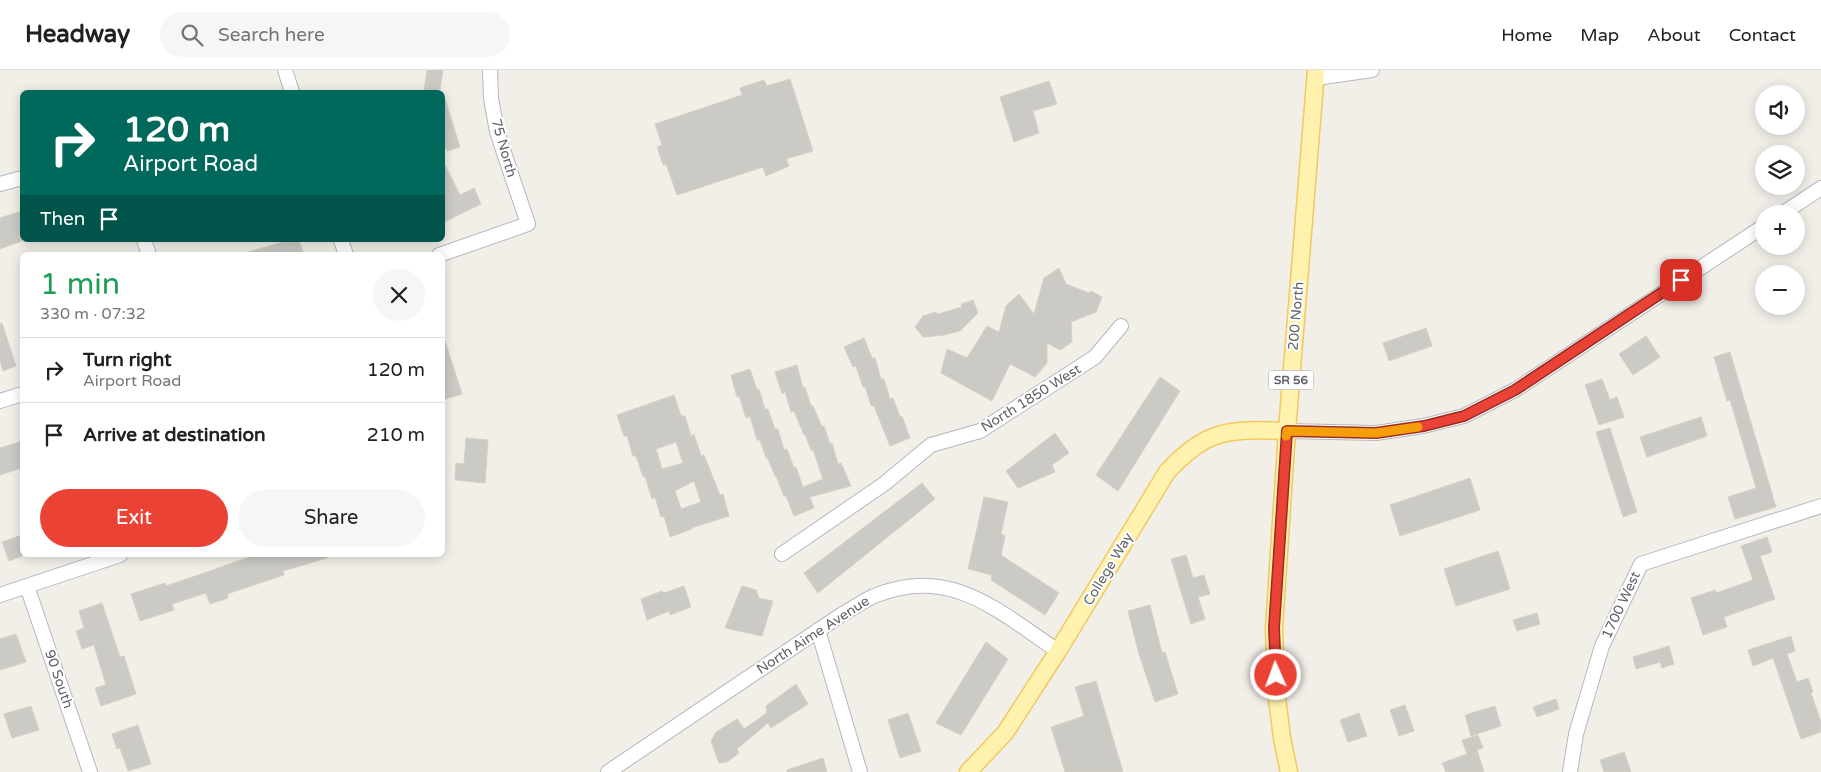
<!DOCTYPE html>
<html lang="en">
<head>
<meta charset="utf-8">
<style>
  body { margin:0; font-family:"Varela Round",sans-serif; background:#f6f6f6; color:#202124; height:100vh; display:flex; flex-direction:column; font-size:19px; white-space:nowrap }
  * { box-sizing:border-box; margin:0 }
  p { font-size:16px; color:#757577 }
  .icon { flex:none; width:28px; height:28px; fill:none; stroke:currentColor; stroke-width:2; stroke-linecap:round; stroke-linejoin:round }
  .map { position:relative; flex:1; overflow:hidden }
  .drawer { position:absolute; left:20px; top:182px; width:425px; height:305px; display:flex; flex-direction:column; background:#fff; border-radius:8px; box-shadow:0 2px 12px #0003 }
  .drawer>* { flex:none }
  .hud { position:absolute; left:20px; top:20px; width:425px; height:152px; border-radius:8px; box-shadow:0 2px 12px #0003; background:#00695c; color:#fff; overflow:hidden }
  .controls { position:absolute; left:1755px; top:15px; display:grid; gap:10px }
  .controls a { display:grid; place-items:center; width:50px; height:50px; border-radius:50%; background:#fff; box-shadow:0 2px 12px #0003; font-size:25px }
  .pin { position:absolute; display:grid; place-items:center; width:42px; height:42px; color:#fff; margin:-21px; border-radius:10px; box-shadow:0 2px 8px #0006 }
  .me { position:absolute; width:55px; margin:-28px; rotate:358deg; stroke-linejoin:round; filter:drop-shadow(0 0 4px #0008) }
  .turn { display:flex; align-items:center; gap:18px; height:105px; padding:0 20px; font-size:22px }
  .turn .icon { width:65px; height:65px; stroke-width:2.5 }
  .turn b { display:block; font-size:35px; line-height:42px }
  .then { display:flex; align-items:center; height:48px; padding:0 20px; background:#0003; gap:10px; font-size:19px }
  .round { display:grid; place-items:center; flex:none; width:52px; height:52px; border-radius:26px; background:#f6f6f6 }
  .headline { display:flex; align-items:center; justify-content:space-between; height:85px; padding:0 20px }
  h1 { font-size:30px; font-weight:600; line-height:38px; color:#1e9e55 }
  .primary-button { display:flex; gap:10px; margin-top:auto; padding:10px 20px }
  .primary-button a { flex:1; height:58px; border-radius:30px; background:#ea4335; color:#fff; font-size:20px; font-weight:600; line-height:58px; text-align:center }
  .primary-button a+a { background:#f6f6f6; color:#202124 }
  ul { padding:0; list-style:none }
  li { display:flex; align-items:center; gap:15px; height:65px; padding:0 20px; border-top:1px solid #e0e0e0 }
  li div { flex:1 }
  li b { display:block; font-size:19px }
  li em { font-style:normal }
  header { display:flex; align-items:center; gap:30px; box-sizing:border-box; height:70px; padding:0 25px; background:#fff; border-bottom:1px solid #e0e0e0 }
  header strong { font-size:24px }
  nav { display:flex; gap:28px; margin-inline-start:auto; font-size:18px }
  .search { width:350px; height:45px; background:#f6f6f6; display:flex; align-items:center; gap:12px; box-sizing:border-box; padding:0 18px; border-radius:28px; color:#757577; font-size:19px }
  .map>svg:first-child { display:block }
  .building { fill:#cccac5; stroke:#d6d1c6; fill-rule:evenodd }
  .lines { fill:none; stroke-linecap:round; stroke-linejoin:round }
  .minor-casing { stroke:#b5b8bc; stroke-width:16 }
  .major-casing { stroke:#f2c960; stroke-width:19 }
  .minor { stroke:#fff; stroke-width:14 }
  .major { stroke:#fff2af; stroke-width:16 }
  .route-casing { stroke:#982c22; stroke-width:12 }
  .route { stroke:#ea4335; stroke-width:9 }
  .slow { stroke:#f59e0b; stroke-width:9 }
  .labels { text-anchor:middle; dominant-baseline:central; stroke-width:4; stroke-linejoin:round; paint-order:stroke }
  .shield { fill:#fff; stroke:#8f9295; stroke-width:1 }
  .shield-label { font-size:12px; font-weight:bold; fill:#5f6368 }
  .street-label { font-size:14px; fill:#5f6368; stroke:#fff }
</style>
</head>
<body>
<header>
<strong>Headway</strong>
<div class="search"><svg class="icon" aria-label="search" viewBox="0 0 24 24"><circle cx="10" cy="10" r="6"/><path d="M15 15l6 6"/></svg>Search here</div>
<nav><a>Home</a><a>Map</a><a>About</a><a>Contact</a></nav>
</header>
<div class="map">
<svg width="1821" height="702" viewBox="0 0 1821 702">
  <rect width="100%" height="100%" fill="#f1efe8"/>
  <path class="building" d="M427 0H443L440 20H424Z
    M790 9 813 81 786 89 789 96 766 106 763 97 677 125 666 94 663 95 657 77 662 75 655 54 742 25 740 18 764 10 767 16Z
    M1049 11 1057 34 1033 41 1039 63 1014 72 1000 27Z
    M445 29 460 77 447 81 445 76H442V30Z
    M442 89 460 125 474 118 481 134 442 153Z
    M22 141V171L0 179V148Z
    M290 170H299L304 185H248V182Z
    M1059 198 1066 214 1089 223 1091 221 1102 227 1096 242 1071 252 1072 272 1060 280 1047 273V293L1035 307 1010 294 992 331 941 303 947 279 967 288 987 256 999 262 1006 236 1019 224 1034 244 1044 208Z
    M973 230 978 243 960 261 944 265 923 267 915 257 923 246 936 242 938 244 962 237 961 234Z
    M2 253 16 296 3 301 0 291V254Z
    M1426 258 1432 276 1389 291 1383 273Z
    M1646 266 1660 287 1633 305 1619 284Z
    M864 268 872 288H875L881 309H884L890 329 893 328 900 347 902 346 910 368 890 376 874 336H871L865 316 863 317 856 296 853 297 844 277Z
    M445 271 462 324 442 330V272Z
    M1730 282 1776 437 1735 449 1728 427 1756 418 1730 330 1727 331 1714 287Z
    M797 295 803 318 805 317 811 336H813L822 357 824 356 830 374 832 373 838 394 841 393 851 416 810 427 814 438 794 446 786 426H784L776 406H775L767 387 766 388 760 370H757L750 346 746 348 739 326 737 327 731 305 750 299 757 320 759 319 765 339H768L775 359H778L784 380 787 379 794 398 796 397 803 417 823 409 813 380H811L805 364 804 365 794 341 791 342 785 322 782 324 775 302Z
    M1160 307 1180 321 1118 421 1096 405Z
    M1602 309 1610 330 1617 327 1624 347 1599 355 1585 315Z
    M674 325 681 346H685L691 366 694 364 701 386 704 385 720 425 723 424 729 446 691 458 692 459 670 467 664 446 661 447 655 427 652 429 645 406 643 407 636 386H633L627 366H624L617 345ZM676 372 683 393 662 399 656 379ZM694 411 701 432 681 439 675 421Z
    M1701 347 1707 366 1647 387 1640 367Z
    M1610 358 1637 442 1623 447 1596 362Z
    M1055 363 1069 383 1052 395 1055 402 1018 418 1006 401Z
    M466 368 488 370 485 413 455 410 456 393 464 394Z
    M22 371V398L0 405V378Z
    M1470 408 1480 440 1400 466 1390 435Z
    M922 413 935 429 818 523 804 503Z
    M984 427 1008 432 1001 464 1005 466 1001 485 1059 523 1045 545 991 510 992 505 968 499Z
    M22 465V486L9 491 2 472Z
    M1767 467 1772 482 1760 486 1775 529 1724 547 1727 557 1703 565 1691 528 1715 520 1716 523 1753 510 1741 476Z
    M1498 481 1510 519 1456 536 1444 499Z
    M256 485H327V488L283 501 284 505 227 524 228 528 210 534 206 523 172 534 174 540 140 551 131 524 165 513 166 516Z
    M1186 485 1193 508 1204 505 1210 524 1198 527 1205 549 1191 554 1171 489Z
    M684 516 691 537 670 545 669 541 647 550 641 529 662 521 664 523Z
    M742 516 756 520 759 528 773 531 762 566 725 558Z
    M102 533 120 587 124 586 136 624 101 636 95 618 106 615 94 575 82 579 76 561 84 558 79 541Z
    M1150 535 1162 583 1165 582 1178 624 1155 632 1139 584 1128 541Z
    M1537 543 1540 554 1517 561 1513 550Z
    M16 564 26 592 0 600V569Z
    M1791 566 1795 581 1787 584 1797 612 1808 608 1813 622 1811 623 1821 652V662L1801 669 1773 588 1753 596 1748 580Z
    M986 572 1008 589 961 665 936 653Z
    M1669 576 1674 594 1662 598 1660 592 1636 599 1633 587Z
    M1096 611 1123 702H1065L1051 657 1084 646 1075 617Z
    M796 614 808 634 771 658 768 653 737 679 739 683 727 692 719 693 711 671 716 662 737 649 744 659 767 643 766 636Z
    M1556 629 1559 639 1537 647 1533 637Z
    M1405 635 1414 661 1399 666 1390 640Z
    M31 636 39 660 12 668 4 644Z
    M1495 636 1501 656 1471 666 1465 645Z
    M908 643 921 681 900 688 888 650Z
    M1359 643 1367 666 1348 672 1340 650Z
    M138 655 151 694 128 701 120 678 117 679 112 664Z
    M1478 665 1483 678 1477 680 1484 702H1446L1442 693 1467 684 1462 670Z
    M1624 682 1631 702H1604L1600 690Z
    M823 688 827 702H787V700Z"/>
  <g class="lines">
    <defs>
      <path id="minor" d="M285 0 292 22
        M1316 8 1372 0
        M0 114 22 108
        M1782 144 1821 118
        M144 170 149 185
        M341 170 346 185
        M439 185 528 154 497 62 491 28 490 0
        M0 331 22 324
        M1287 361 1376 363 1423 356 1464 346 1515 320 1764 156
        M782 484 884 414 931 375 980 361 1095 287 1121 256
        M27 516 90 702
        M0 525 120 485
        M818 560 860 702
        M608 702 841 545C852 539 863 531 874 526 950 494 999 542 1058 581
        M1570 702 1576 664 1602 576 1641 494 1821 436"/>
      <path id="major" d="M968 702 1005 663 1058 581 1167 402C1208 358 1229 359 1287 361
        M1289 702 1282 668 1276 620 1274 558 1287 361 1316 0"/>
    </defs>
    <use href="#minor" class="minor-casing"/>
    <use href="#major" class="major-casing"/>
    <use href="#minor" class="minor"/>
    <use href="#major" class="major"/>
  </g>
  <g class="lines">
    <defs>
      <path id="route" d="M1276 605 1274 558 1287 361 1376 363 1424 356 1464 346 1515 320 1681 210"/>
    </defs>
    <use href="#route" class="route-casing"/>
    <use href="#route" class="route"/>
    <path class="slow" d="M1286 366 1287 361 1376 363 1418 357"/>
  </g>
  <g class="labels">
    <rect class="shield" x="1268.5" y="300.5" width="45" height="19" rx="4"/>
    <g class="shield-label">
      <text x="1291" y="310">SR 56</text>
    </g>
    <g class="street-label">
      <text transform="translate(504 78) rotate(74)">75 North</text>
      <text transform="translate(1296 246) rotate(-85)">200 North</text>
      <text transform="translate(1031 328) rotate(-32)">North 1850 West</text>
      <text transform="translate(1108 499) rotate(-59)">College Way</text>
      <text transform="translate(1621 535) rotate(-65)">1700 West</text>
      <text transform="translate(813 565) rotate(-33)">North Aime Avenue</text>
      <text transform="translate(59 609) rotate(71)">90 South</text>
    </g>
  </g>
</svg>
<div class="controls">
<a><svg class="icon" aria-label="sound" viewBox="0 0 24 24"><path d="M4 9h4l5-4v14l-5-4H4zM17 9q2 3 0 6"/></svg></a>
<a><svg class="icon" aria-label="layers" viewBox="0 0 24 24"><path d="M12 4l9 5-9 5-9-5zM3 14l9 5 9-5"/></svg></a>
<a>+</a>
<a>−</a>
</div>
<div class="pin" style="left:1681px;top:210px;background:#d93025"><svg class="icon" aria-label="arrive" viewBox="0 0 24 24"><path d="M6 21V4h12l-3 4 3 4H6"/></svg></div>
<svg class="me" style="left:1276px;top:605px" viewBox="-20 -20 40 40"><circle r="17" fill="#ea4335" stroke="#fff" stroke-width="3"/><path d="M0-11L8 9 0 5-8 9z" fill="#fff"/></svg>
<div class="hud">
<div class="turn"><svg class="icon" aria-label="right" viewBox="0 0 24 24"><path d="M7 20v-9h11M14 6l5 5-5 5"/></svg><div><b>120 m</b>Airport Road</div></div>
<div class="then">Then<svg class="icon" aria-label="arrive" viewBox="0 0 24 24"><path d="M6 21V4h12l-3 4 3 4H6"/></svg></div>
</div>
<section class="drawer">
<div class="headline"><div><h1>1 min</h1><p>330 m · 07:32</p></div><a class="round"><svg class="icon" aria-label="close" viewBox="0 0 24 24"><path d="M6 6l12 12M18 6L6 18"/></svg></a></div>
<ul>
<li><svg class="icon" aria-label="right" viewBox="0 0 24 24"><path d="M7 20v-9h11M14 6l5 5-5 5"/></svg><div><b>Turn right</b><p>Airport Road</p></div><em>120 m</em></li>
<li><svg class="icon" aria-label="arrive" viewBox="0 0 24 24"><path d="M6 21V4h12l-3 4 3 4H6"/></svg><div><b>Arrive at destination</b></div><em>210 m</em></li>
</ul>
<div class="primary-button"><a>Exit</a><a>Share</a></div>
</section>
</div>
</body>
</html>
